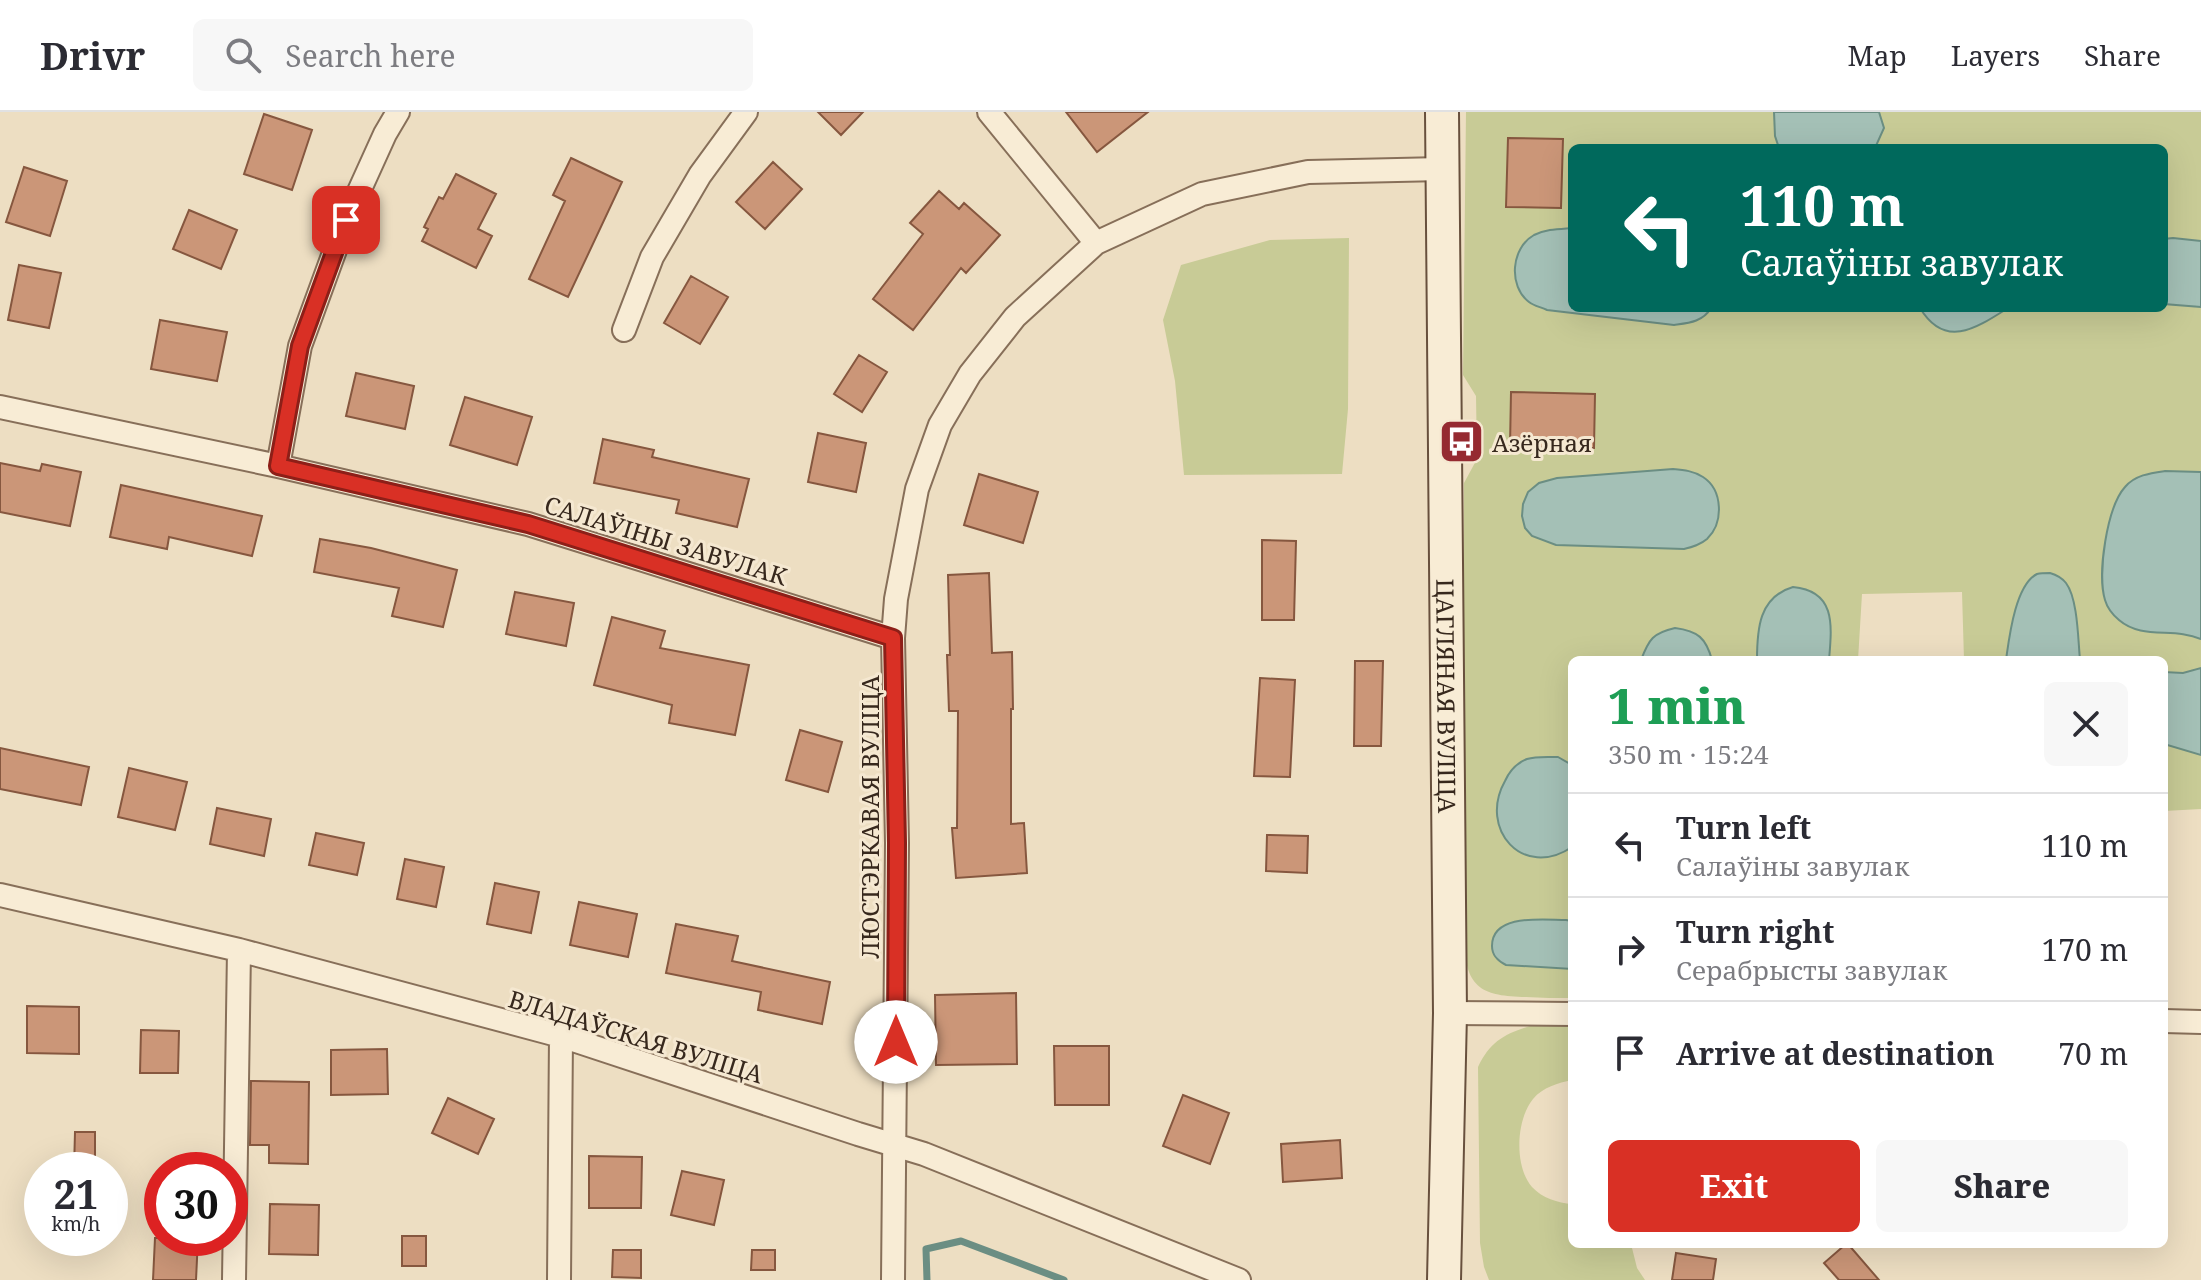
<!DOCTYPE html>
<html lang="en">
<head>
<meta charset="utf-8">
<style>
  body { margin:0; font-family:"Noto Serif",serif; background:#f7f7f7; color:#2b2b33; height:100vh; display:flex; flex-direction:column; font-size:30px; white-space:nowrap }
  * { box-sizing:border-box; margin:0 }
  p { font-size:26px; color:#7c7c81 }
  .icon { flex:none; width:44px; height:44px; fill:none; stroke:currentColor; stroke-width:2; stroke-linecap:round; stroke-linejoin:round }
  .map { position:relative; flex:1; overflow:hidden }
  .drawer { position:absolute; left:1568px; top:544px; width:600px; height:592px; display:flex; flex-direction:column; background:#fff; border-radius:12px; box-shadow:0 8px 32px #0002 }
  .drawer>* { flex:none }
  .guide { position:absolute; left:1568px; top:32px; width:600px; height:168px; border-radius:12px; box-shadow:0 8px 32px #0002; background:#00695c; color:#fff; overflow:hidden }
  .speed { position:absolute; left:24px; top:1040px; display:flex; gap:16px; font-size:40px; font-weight:700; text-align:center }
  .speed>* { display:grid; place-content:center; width:104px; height:104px; border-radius:50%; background:#fff; box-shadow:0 8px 32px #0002; line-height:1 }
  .speed small { font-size:20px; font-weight:400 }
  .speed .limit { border:12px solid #d22; background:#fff; color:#111 }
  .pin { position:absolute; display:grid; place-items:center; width:68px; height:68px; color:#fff; margin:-34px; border-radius:16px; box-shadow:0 4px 12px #0006 }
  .me { position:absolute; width:88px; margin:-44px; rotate:0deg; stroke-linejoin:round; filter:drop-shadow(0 0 6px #0008) }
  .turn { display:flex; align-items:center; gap:28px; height:168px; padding:0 40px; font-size:36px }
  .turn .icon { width:104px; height:104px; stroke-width:2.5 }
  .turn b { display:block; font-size:56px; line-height:68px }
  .round { display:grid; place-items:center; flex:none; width:84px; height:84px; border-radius:12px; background:#f7f7f7 }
  .head { display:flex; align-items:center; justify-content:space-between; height:136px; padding:0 40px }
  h1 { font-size:48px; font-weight:800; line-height:60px; color:#1e9e55 }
  .cta { display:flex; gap:16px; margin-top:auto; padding:16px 40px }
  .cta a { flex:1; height:92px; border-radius:12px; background:#d93025; color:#fff; font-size:32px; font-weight:800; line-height:92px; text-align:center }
  .cta a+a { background:#f7f7f7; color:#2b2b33 }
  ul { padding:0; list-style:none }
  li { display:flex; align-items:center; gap:24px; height:104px; padding:0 40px; border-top:2px solid #e1e1e2 }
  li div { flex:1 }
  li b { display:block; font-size:30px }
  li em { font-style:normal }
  header { display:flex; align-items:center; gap:48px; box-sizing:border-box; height:112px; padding:0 40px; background:#fff; border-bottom:2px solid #e1e1e2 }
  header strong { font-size:38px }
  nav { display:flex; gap:44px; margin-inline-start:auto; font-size:28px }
  .search { width:560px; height:72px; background:#f7f7f7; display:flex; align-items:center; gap:20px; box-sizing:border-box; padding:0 28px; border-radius:12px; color:#7c7c81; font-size:30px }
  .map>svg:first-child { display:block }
  .green { fill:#c8cb96; fill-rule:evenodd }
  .water { fill:#a4c0b6; stroke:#6b8e83; stroke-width:2 }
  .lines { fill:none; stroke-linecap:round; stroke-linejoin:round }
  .stream { stroke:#6b8e83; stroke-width:7 }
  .building { fill:#cb9678; stroke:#86573f; stroke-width:2 }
  .street-casing { stroke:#876f59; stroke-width:26 }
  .secondary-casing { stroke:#68503d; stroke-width:36 }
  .street { stroke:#f8ecd5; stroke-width:22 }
  .secondary { stroke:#f8ecd5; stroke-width:32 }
  .route-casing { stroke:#8d1f18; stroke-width:20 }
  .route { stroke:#d93025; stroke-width:14 }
  .labels { text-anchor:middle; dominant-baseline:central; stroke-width:6; stroke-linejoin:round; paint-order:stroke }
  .poi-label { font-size:24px; fill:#37281d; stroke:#f5e8d1; text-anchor:start }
  .street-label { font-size:24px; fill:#37281d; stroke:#f5e8d1 }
</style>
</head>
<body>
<header>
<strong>Drivr</strong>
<div class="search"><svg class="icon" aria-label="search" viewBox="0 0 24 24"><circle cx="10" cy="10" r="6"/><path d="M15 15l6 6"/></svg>Search here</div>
<nav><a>Map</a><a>Layers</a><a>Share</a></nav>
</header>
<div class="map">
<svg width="2201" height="1168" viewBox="0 0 2201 1168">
  <rect width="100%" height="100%" fill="#eddec2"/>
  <path class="green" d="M1466 0H2201V697L2164 699V548H1964L1962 480 1862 482 1858 548H1572V886C1557 886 1541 886 1526 885 1483 884 1466 877 1464 830V371L1477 347 1476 284 1463 263ZM1572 36H2164V196H1572Z
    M1349 126 1348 297 1342 362 1184 363 1175 269 1163 208 1181 153 1270 128Z
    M1530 914H1572V968C1558 971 1543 975 1533 987 1516 1008 1514 1054 1532 1075 1542 1086 1558 1091 1572 1092V1132H1631L1637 1156 1645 1168H1489L1484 1155 1480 1131 1478 955C1490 930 1504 922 1530 914Z"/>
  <path class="water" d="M1774 0H1879L1884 16 1875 36H1779L1775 24Z
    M1572 116V196H1711C1703 210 1688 211 1674 213L1547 198C1541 195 1534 194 1529 190 1508 174 1511 136 1534 123 1546 117 1559 117 1572 116Z
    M2173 126 2201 129V195L2164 192V127Z
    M1920 196H2008C1975 217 1945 237 1920 196Z
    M1673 357C1684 358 1694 359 1703 365 1723 378 1724 411 1707 427 1700 433 1692 435 1684 437L1556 433 1532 424 1525 416 1522 404 1523 392 1528 380 1539 371 1557 366Z
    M2165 359 2201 360V527C2174 515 2142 528 2119 508 2113 503 2107 495 2105 488 2097 462 2107 395 2125 375 2135 363 2151 361 2165 359Z
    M2050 461C2057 463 2062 466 2066 471 2078 487 2078 528 2080 548H2006C2009 527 2015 473 2037 462 2041 461 2046 461 2050 461Z
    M1793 475C1836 479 1832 513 1829 548H1757C1757 517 1759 485 1793 475Z
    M1675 516C1698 519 1706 526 1712 548H1641C1649 527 1653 521 1675 516Z
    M2201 556V643L2164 632V560L2183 561Z
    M1558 645 1572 653V735C1523 768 1478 717 1505 669 1509 660 1517 651 1527 647 1536 644 1548 645 1558 645Z
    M1566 808 1572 809V857L1506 853C1498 849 1492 844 1492 834 1492 801 1544 808 1566 808Z"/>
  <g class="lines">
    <path class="stream" d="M927 1168 926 1137 961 1129 1064 1168"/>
  </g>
  <path class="building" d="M818 0H863L841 23Z
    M1066 0H1148L1097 40Z
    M264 2 312 18 292 78 244 62Z
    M1508 26 1563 27 1561 96 1506 95Z
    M571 46 622 70 568 185 529 167 565 89 553 83Z
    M773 50 802 77 765 117 736 90Z
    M24 55 67 69 50 124 6 110Z
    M456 62 496 82 478 117 492 124 476 156 422 129 428 117 424 115 439 85 443 87Z
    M939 79 959 97 964 91 1000 123 966 161 961 156 913 218 873 187 923 122 910 111Z
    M189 98 237 118 221 157 173 137Z
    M19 153 61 161 49 216 8 208Z
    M691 164 728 185 700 232 664 211Z
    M160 208 227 220 217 269 151 257Z
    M859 243 887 260 862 300 834 282Z
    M356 261 414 274 405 317 346 304Z
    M1511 280 1595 282 1594 336 1510 335Z
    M465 285 532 305 517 353 450 333Z
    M818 321 866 331 856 380 808 370Z
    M603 327 654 338 652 345 749 367 737 415 676 401 679 388 594 371Z
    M0 351 40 359 42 352 81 360 70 414 0 400Z
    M979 362 1038 380 1023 431 964 413Z
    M121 373 262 404 252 444 169 425 167 437 110 425Z
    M320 427 371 436 457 458 443 515 392 504 399 476 314 460Z
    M1262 428 1296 429 1294 508H1262Z
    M989 461 992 541 1012 540 1013 597H1011V712L1024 711 1027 761 956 766 952 716H957L958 599H949L947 543H950L948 463Z
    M515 480 574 491 566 534 506 522Z
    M612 505 665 519 660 536 749 553 735 623 669 611 672 593 594 573Z
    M1355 549H1383L1381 634H1354Z
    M1260 566 1295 568 1290 665 1254 664Z
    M800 618 842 630 828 680 786 668Z
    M0 636 89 655 81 693 0 677Z
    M129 656 187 670 175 718 118 705Z
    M217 696 271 707 264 744 210 732Z
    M316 721 364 731 357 763 309 753Z
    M1267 723 1308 724 1307 761 1266 759Z
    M405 747 444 755 436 795 397 787Z
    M495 771 539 780 531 821 487 812Z
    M579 790 637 802 628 845 570 833Z
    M676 812 738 824 732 849 830 870 822 912 758 898 761 880 666 861Z
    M1016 881 1017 952 936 953 935 883Z
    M27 894 79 895V942L27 941Z
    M141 918 179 919 178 961H140Z
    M1054 934H1109V993H1055Z
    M387 937 388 982 331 983V938Z
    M251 969 309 970 308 1052 269 1051V1033H250Z
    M1183 983 1229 1001 1210 1052 1163 1034Z
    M448 986 494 1007 478 1042 432 1021Z
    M75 1020H95V1058H74Z
    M1340 1028 1342 1066 1283 1070 1281 1032Z
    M589 1044 642 1045 641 1096H589Z
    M682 1059 724 1068 714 1113 671 1103Z
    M270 1092 319 1093 318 1143 269 1142Z
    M402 1124H426V1154H402Z
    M155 1126H198L196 1168H153Z
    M1846 1132H1848L1879 1168H1839L1824 1151Z
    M613 1138H641V1166L612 1165Z
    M752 1138H775V1158H751Z
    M1676 1141 1716 1147 1713 1168H1672Z"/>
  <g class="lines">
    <defs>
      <path id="street" d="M989 0 1096 131
        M624 218 652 145 700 63 746 0
        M0 295 278 354 528 412 893 526
        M278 354 300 234 346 108 385 22 398 0
        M0 783 239 838 561 924 858 1022 924 1042 1239 1168
        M1450 901 1572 902
        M2164 909 2201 910
        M234 1168 239 838
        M559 1168 561 924
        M893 1168 897 731 893 526 896 487 917 377 940 313 970 262 1015 205 1096 131 1202 82 1308 60 1442 57"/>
      <g id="secondary">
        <path id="s1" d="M1442 0 1450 901 1444 1168"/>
      </g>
    </defs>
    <use href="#street" class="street-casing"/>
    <use href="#secondary" class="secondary-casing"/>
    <use href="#street" class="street"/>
    <use href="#secondary" class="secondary"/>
  </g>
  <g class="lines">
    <defs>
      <path id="route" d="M346 108 300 234 278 354 528 412 893 526 897 731 896 930"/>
    </defs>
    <use href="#route" class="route-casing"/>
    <use href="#route" class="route"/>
  </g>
  <defs>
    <symbol id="bus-square" viewBox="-11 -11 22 22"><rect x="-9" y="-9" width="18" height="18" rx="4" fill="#952a31" stroke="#f5e8d1"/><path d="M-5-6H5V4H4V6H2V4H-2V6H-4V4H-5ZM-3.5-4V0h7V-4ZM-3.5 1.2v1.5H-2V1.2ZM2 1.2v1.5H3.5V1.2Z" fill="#fff"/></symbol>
  </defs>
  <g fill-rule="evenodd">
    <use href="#bus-square" x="1436" y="304" width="51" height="51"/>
  </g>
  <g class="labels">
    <g class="poi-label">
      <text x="1492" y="330">Азёрная</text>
    </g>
    <g class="street-label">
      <text transform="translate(666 428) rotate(17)">САЛАЎІНЫ ЗАВУЛАК</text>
      <text stroke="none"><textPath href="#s1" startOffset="584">ЦАГЛЯНАЯ ВУЛІЦА</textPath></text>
      <text transform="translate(869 705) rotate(-90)">ЛЮСТЭРКАВАЯ ВУЛІЦА</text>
      <text transform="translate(636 924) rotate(17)">ВЛАДАЎСКАЯ ВУЛІЦА</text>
    </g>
  </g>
</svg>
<div class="speed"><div>21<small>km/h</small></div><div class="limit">30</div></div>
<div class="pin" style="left:346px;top:108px;background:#d93025"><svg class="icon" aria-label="arrive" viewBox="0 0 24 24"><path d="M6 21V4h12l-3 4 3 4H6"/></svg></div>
<svg class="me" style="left:896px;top:930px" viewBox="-20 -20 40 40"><circle r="19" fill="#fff"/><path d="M0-13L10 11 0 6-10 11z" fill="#d93025"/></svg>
<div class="guide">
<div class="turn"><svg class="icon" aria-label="left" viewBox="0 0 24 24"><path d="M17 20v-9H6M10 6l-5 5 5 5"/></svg><div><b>110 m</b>Салаўіны завулак</div></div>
</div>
<section class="drawer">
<div class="head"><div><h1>1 min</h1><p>350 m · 15:24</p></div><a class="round"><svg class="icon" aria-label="close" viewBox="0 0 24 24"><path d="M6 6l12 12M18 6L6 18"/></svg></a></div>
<ul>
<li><svg class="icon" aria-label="left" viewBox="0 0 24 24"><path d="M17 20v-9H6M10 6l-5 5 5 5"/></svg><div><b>Turn left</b><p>Салаўіны завулак</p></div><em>110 m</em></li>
<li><svg class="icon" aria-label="right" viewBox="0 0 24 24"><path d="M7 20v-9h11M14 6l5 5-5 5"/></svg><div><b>Turn right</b><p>Серабрысты завулак</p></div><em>170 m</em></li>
<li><svg class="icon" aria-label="arrive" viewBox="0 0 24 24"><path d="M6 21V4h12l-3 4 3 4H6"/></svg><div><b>Arrive at destination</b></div><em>70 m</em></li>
</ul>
<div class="cta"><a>Exit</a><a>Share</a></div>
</section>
</div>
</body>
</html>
